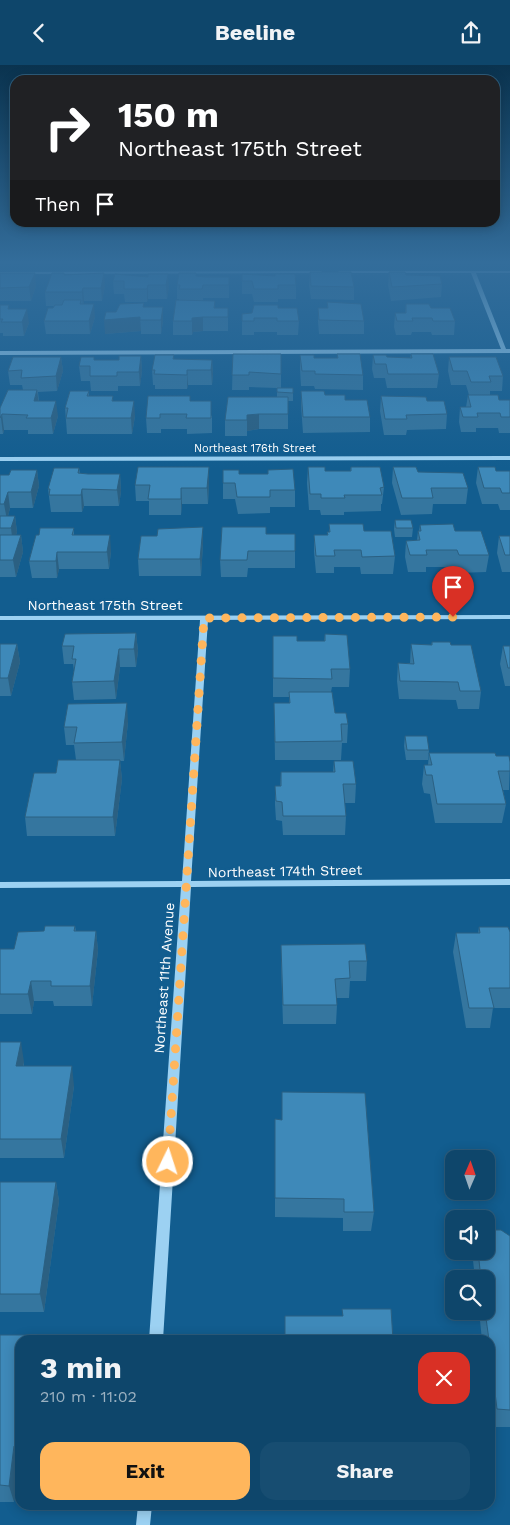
<!DOCTYPE html>
<html lang="en">
<head>
<meta charset="utf-8">
<style>
  body { margin:0; font-family:"Work Sans",sans-serif; background:#174d71; color:#f1f3f6; height:100vh; display:flex; flex-direction:column; font-size:19px; white-space:nowrap }
  * { box-sizing:border-box; margin:0 }
  p { font-size:16px; color:#9bb1c1 }
  .icon { flex:none; width:28px; height:28px; fill:none; stroke:currentColor; stroke-width:2; stroke-linecap:round; stroke-linejoin:round }
  .map { position:relative; flex:1; overflow:hidden }
  .details { position:absolute; left:15px; top:1270px; width:480px; height:175px; display:flex; flex-direction:column; background:#0e466b; border-radius:15px; box-shadow:0 2px 12px #0003,0 0 0 1px #2e5e7e }
  .details>* { flex:none }
  .hud { position:absolute; left:10px; top:10px; width:490px; height:152px; border-radius:15px; box-shadow:0 2px 12px #0003,0 0 0 1px #2e5e7e; background:#202124; color:#fff; overflow:hidden }
  .needle { width:32px; rotate:2deg }
  .controls { position:absolute; left:445px; top:1085px; display:grid; gap:10px }
  .controls a { display:grid; place-items:center; width:50px; height:50px; border-radius:10px; background:#0e466b; box-shadow:0 2px 12px #0003,0 0 0 1px #2e5e7e; font-size:25px }
  .pin { position:absolute; display:grid; place-items:center; width:42px; height:42px; color:#fff; margin:-51px -21px; border-radius:50% 50% 50% 0; rotate:-45deg; box-shadow:0 0 5px #0007 }
  .pin .icon { rotate:45deg }
  .me { position:absolute; width:55px; margin:-28px; rotate:4deg; stroke-linejoin:round; filter:drop-shadow(0 0 4px #0008) }
  .turn { display:flex; align-items:center; gap:18px; height:105px; padding:0 25px; font-size:22px }
  .turn .icon { width:65px; height:65px; stroke-width:2.5 }
  .turn b { display:block; font-size:35px; line-height:42px }
  .then { display:flex; align-items:center; height:48px; padding:0 25px; background:#0003; gap:10px; font-size:19px }
  .round { display:grid; place-items:center; flex:none; width:52px; height:52px; border-radius:15px; background:#174d71 }
  .headline { display:flex; align-items:center; justify-content:space-between; height:85px; padding:0 25px }
  h1 { font-size:30px; font-weight:700; line-height:38px }
  .primary-button { display:flex; gap:10px; margin-top:auto; padding:10px 25px }
  .primary-button a { flex:1; height:58px; border-radius:15px; background:#ffb65c; color:#111; font-size:20px; font-weight:700; line-height:58px; text-align:center }
  .primary-button a+a { background:#174d71; color:#f1f3f6 }
  header { display:flex; justify-content:space-between; align-items:center; height:65px; padding:0 25px; background:#0e466b; font-size:22px; font-weight:700 }
  .map>svg:first-child { display:block }
  .lines { fill:none; stroke-linecap:round; stroke-linejoin:round }
  .minor { fill:#9cd1f2; fill-rule:evenodd }
  .wall { fill:#35769f }
  .shaded-wall { fill:#2b6082 }
  .building { fill:#3e89b9; stroke:#2b6082 }
  .route { stroke:#ffb65c; stroke-width:9; stroke-dasharray:0 16.2 }
  .labels { text-anchor:middle; dominant-baseline:central; stroke-width:5; stroke-linejoin:round; paint-order:stroke }
  .far-street-label { font-size:11px; fill:#fff; stroke:#125d8f }
  .street-label { font-size:14px; fill:#fff; stroke:#125d8f }
</style>
</head>
<body>
<header><svg class="icon" aria-label="back" viewBox="0 0 24 24"><path d="M15 5l-7 7 7 7"/></svg>Beeline<svg class="icon" aria-label="share" viewBox="0 0 24 24"><path d="M12 15V3M7 8l5-5 5 5M5 13v7h14v-7"/></svg></header>
<div class="map">
<svg width="510" height="1460" viewBox="0 0 510 1460">
  <rect width="100%" height="100%" fill="#125d8f"/>
  <g class="lines">
    <path class="minor" d="M322 206 320 208 0 209V207Z
      M338 206H510V208H476L506 284H510V288L0 290V286L501 284 471 208H340Z
      M510 391V395L0 396V392Z
      M510 550V554L208 555 191 816 510 814V820L191 822 163 1275H149L181 822 0 823V817L182 816 200 555H0V551Z
      M138 1440H152L150 1460H136Z"/>
  </g>
  <path class="wall" d="M310 207 354 222V235L311 234 309 220Z
    M389 207 406 210 442 219 441 232 391 236 388 220Z
    M0 208 36 221 31 236H0Z
    M148 209 169 222 167 234H148L147 237H125L124 229H114L113 216 148 212Z
    M242 209 296 220V234H278V237H254L252 229H242Z
    M65 210 105 221 102 236H84V239L95 252 90 269H46L44 256 53 243 54 241H46L45 227Z
    M196 211 229 212V233H203V236H215V243H228V266H203L193 267 192 270H173V256L179 235V234H177V220Z
    M327 237 364 256V269H319L318 257V243H327Z
    M406 239 431 243 455 256 454 270H432L431 267H412L411 270H396L394 262 395 248H405Z
    M0 240H9V244L29 258 24 271H3V268H0Z
    M144 242 163 256 161 269H141V266L105 269 116 247Z
    M278 243 299 256 298 270H277V267H254V270H242V249L252 248Z
    M233 289 281 309V323H293V336H288V364H259L247 366V371H225V355L277 332V323L249 322V325H232Z
    M337 289 363 310V325L315 324 314 321H301L300 304V290L314 293H337Z
    M411 289 439 309 437 323H387L385 313H374L372 304 373 290 387 292 410 293Z
    M174 290V294L212 295 213 309 212 320H188L187 324H155V320H153L152 305Z
    M141 291 142 306 140 321H118V326H91L90 316H81L79 301 95 295H119Z
    M61 292 63 306 57 326 38 327 39 336 58 351 53 369H28V365H4L3 369H0V343L23 325 22 320H10L8 306Z
    M449 292 503 311 502 326H490V330L499 335H510V368H499L498 363H476V367H461L459 357 460 342H466L468 330H469L466 320H451L448 306Z
    M89 326V331H113V336L135 351 132 369H67L65 343Z
    M301 326 325 330 345 335 370 352V367L303 368 301 341Z
    M381 331 427 336 447 349 446 364 407 365 406 370H384L380 346Z
    M190 336 212 351V368L187 369V364H161V368H147L146 353Z
    M308 402 325 406H350L351 402 384 422 382 439H381V446L344 447V450H321L320 445H309L307 418Z
    M393 402 418 407 468 423 466 439H433L432 449 401 450 392 418Z
    M478 402 496 406H510V445H500L498 439H482L476 418Z
    M79 403 80 408 88 409H120L121 426 119 441H84L82 447H51L48 424Z
    M37 405 39 421 33 443H10L8 451H15L17 467 16 470H21L23 487 16 512H0V410H9Z
    M268 405 295 425V442H270V448L238 449 235 434H223V418L239 409H268Z
    M209 418 208 439H182L181 450H149V436H136L135 420Z
    M395 455 413 463 412 472H395L394 464Z
    M329 459 395 491 393 509H361L360 502H334V508H316L314 487V470H327V467H329Z
    M420 460 455 466 489 490 486 507 457 508 455 502H426V507H408L405 492 406 476 417 475 418 466H419Z
    M74 463V470L111 486 109 504H59L57 513H32L29 496 39 470Z
    M266 469 295 486V503H248L247 512H221L220 495Z
    M157 471 203 479 201 511H139L138 494Z
    M499 471H510V507H502L497 488Z
    M136 568 138 586 136 602H120L116 634 74 635 72 617 74 606 73 599H64L62 581Z
    M325 569 350 604 349 622H332L331 627 335 648 348 659 347 678H342L341 695H275L274 638H289V632H273V571L297 576H324Z
    M432 577 451 580 481 626 479 644H458L456 635 399 634 397 616 398 598H410L411 579 431 580Z
    M0 579H17L20 597 11 631H0Z
    M503 581H510V621H505L500 599Z
    M128 657 124 696H120L122 714 115 771H27L25 752 56 708 76 695 74 680H66L64 662Z
    M405 671 429 685 428 695H406L404 681Z
    M429 688 496 691 510 697 509 725H503L506 739 502 758H435L430 729 424 728 422 719 424 700H428Z
    M334 696 356 719 355 738H345L346 751 345 770H283L282 756 276 755 275 740V721H280L281 707H333Z
    M75 861 76 866H96L98 885 92 941H54L53 936H34L32 949H0V884H14L44 866Z
    M479 862 510 867V943H493L490 963H466L453 887 456 868H478Z
    M281 880 367 896 366 916H350L349 933H336L337 940 336 959H283L281 899Z
    M0 977 24 997V1001L74 1021 64 1093H0Z
    M282 1027 374 1147 371 1166H343V1153L275 1152V1054L282 1055Z
    M0 1117H56L59 1136 44 1247H0Z
    M510 1171V1362H492L490 1341V1275H482L479 1246H486V1214H475L472 1186H486Z
    M0 1270H31L32 1275H20V1398L19 1399 14 1437H0Z"/>
  <path class="shaded-wall" d="M35 208 36 221 31 236 29 222Z
    M104 208 105 221 102 236 101 223Z
    M168 209 169 222 167 234 166 220Z
    M148 220V234L147 237V224Z
    M83 223 84 236 83 241 82 227Z
    M94 239 95 252 90 269 89 256Z
    M163 242V256L161 269V255Z
    M27 244 29 258 24 271 22 257Z
    M140 252 141 266 105 269 104 255Z
    M203 252V266L193 267 192 270V253Z
    M141 291 142 306 140 321 139 307Z
    M61 292 63 306 57 326 56 311Z
    M212 295 213 309 212 320 211 305Z
    M187 305 188 320 187 324Z
    M37 325 39 340 34 336Z
    M56 336 58 351 53 369 51 353Z
    M134 336 135 351 132 369 131 353Z
    M2 349 4 365 3 369 1 353Z
    M259 349V364L247 366V371V350Z
    M209 402V418L208 439 207 423Z
    M37 405 39 421 33 443 31 427Z
    M120 409 121 426 119 441 117 425Z
    M181 423 182 439 181 450Z
    M82 424 84 441 82 447 81 430Z
    M8 427 10 443 7 455 4 439Z
    M15 451 17 467 13 480 11 463Z
    M203 462V479L201 511 200 494Z
    M21 470 23 487 16 512 13 495Z
    M110 470 111 486 109 504 107 487Z
    M57 487 59 504 57 513 56 496Z
    M136 568 138 586 136 602 134 584Z
    M17 579 20 597 11 631 8 613Z
    M119 584 120 602 116 634 114 616Z
    M127 638 128 657 124 696 122 677Z
    M120 695 122 714 115 771 113 752Z
    M96 866 98 885 92 941 90 921Z
    M31 916 34 936 32 949 28 929Z
    M21 977 24 997 20 1020 16 1001Z
    M72 1001 74 1021 64 1093 61 1074Z
    M56 1117 59 1136 44 1247 40 1229Z
    M14 1381 19 1399 14 1437 9 1421Z"/>
  <path class="building" d="M310 207H351L354 222 311 221Z
    M389 207H405L406 210 440 211 442 219 392 222Z
    M0 208H35L29 222 0 223Z
    M52 208H64V210L104 208 101 223H83L82 227H45Z
    M179 208H196V211L205 212H229V220H203L202 224H179L180 220H177Z
    M115 209 148 212V209H168L166 220H148L147 224H124V216H113Z
    M242 209 275 211V209H295L296 220H278V224H254L252 216H242Z
    M64 235H81L80 239H94L89 256H44L48 243H53L55 240H62Z
    M176 235 215 236 214 243H228V252H203L192 253V256H173Z
    M327 237 361 239 364 256 319 255 318 243H328Z
    M144 238 143 242H163L161 255H140V252L104 255 106 247H116L120 239Z
    M406 239H429L431 243H450L455 256H433L432 253H412L413 256H397L395 248H406Z
    M0 240H9L8 244H27L22 257H1L3 254H0Z
    M254 240H278V243H297L299 256H277V253H254V256H242V249L252 248Z
    M233 289H281V309L249 307V310H232Z
    M337 289H360L363 310 315 309V306H302L300 290H314V293H338Z
    M411 289H433L439 309H388L386 299H375L373 290H386L387 292 412 293Z
    M155 290H174L173 294 212 295 211 305H187V310L154 309 155 305H152Z
    M119 291H141L139 307H117V311H90V301H79L81 292H94V295H119Z
    M13 292H61L56 311 21 313 22 305 8 306Z
    M449 292H496L503 311H489L491 317H471L467 306H453Z
    M277 323H293V328L277 327Z
    M8 325H37L34 336H56L51 353H26L28 350 2 349 0 353V343Z
    M70 326H89L87 331H113L112 336H134L131 353H66L68 343H65Z
    M301 326H324L325 330H345V335H367L370 352H303Z
    M468 330H498L499 335H510V352H501L500 348H477L478 352H463L460 342H471Z
    M148 331H190V336H211V353H186L187 349H160V353H146Z
    M381 331 426 332 427 336H444L447 349 406 350 407 354H385Z
    M228 332H288V349H259L247 350V355H225Z
    M138 402H209L207 423H181V434H148L150 420H135Z
    M308 402H325V406H351V402H380L384 422 380 423 382 430H344L345 433H321V429H310Z
    M393 402H416L418 407 463 408 468 423H431L433 433H402Z
    M478 402H495L496 406H510V428H502L500 423H484Z
    M54 403H79L78 408 88 409H120L117 425 82 424 81 430H49L50 424H48Z
    M293 404 295 425H270V432H237L235 418H223V405H239V409H268V405Z
    M11 405H37L31 427H8L4 439H0V410H9Z
    M0 451H15L11 463H0Z
    M395 455H411L413 463H396Z
    M329 459H363L364 466H391L395 491 362 492 361 485H334L335 491H316L314 470H328L327 467H330Z
    M453 459 455 466H481L489 490H459L457 485H426L427 490H410L406 476 420 475 418 466H421L420 460Z
    M203 462 200 494H138L141 471H157L158 464Z
    M222 462H266V469H295V486H248L247 495H220Z
    M40 463H74L72 470H110L107 487H57L56 496H29L36 470H39Z
    M0 470H21L13 495H0Z
    M499 471H510V490H505Z
    M136 568 134 584H119L114 616 72 617 76 594H72L74 581H62L65 569Z
    M325 569 347 570 350 604H331L332 614 273 613V571H297V576H325Z
    M432 577H450L451 580H471L481 626H460L458 617 400 616 398 598 414 599 411 579 432 580Z
    M0 579H17L8 613H0Z
    M503 581H510V603H508Z
    M289 627H332L335 648H346L348 659H341L342 676 275 677 274 638H290Z
    M127 638 122 677 74 678 77 662H64L68 639Z
    M405 671H427L429 685H407Z
    M429 688H495L496 691H509L510 697V706H498L506 739H437L432 710H426L424 700H432Z
    M58 695H120L113 752H25L34 708H56Z
    M334 696H353L356 719H343L346 751H283L282 737 276 736 275 721H281V707H335Z
    M45 861H75L74 866H96L90 921H51V916H31L28 929H0V884H14L18 867 44 866Z
    M479 862H508L510 867V923H489L494 943H469L456 868H480Z
    M365 879 367 896H349L350 913 335 914 337 940H283L281 880Z
    M0 977H21L16 1001H72L61 1074H0Z
    M282 1027 365 1028 374 1147H344V1134L275 1133V1054L282 1055Z
    M0 1117H56L40 1229H0Z
    M486 1165H501L510 1171V1345L497 1344 490 1286V1275H489L485 1246H486V1214H481L478 1186H486Z
    M342 1244H391L393 1275H285V1251H343Z
    M0 1270H31V1275H20V1381H14L9 1421 0 1420Z"/>
  <linearGradient id="sky" x2="0" y2="1"><stop stop-color="#0a334f"/><stop offset="0.49" stop-color="#336d9b"/><stop offset="1" stop-color="#336d9b" stop-opacity="0"/></linearGradient>
  <rect width="510" height="403" fill="url(#sky)"/>
  <g class="lines">
    <path class="route" d="M168 1097 204 553 453 552"/>
  </g>
  <g class="labels">
    <g class="far-street-label">
      <text x="255" y="383">Northeast 176th Street</text>
    </g>
    <g class="street-label">
      <text x="105" y="540">Northeast 175th Street</text>
      <text transform="translate(285 806) rotate(-1)">Northeast 174th Street</text>
      <text transform="translate(164 913) rotate(-86)">Northeast 11th Avenue</text>
    </g>
  </g>
</svg>
<div class="controls">
<a><svg class="needle" viewBox="-14 -14 28 28"><path d="M0-13l5 13h-10z" fill="#e53935"/><path d="M0 13l5-13h-10z" fill="#9bb1c1"/></svg></a>
<a><svg class="icon" aria-label="sound" viewBox="0 0 24 24"><path d="M4 9h4l5-4v14l-5-4H4zM17 9q2 3 0 6"/></svg></a>
<a><svg class="icon" aria-label="search" viewBox="0 0 24 24"><circle cx="10" cy="10" r="6"/><path d="M15 15l6 6"/></svg></a>
</div>
<div class="pin" style="left:453px;top:552px;background:#d93025"><svg class="icon" aria-label="arrive" viewBox="0 0 24 24"><path d="M6 21V4h12l-3 4 3 4H6"/></svg></div>
<svg class="me" style="left:168px;top:1097px" viewBox="-20 -20 40 40"><circle r="17" fill="#ffb65c" stroke="#fff" stroke-width="3"/><path d="M0-11L8 9 0 5-8 9z" fill="#fff"/></svg>
<div class="hud">
<div class="turn"><svg class="icon" aria-label="right" viewBox="0 0 24 24"><path d="M7 20v-9h11M14 6l5 5-5 5"/></svg><div><b>150 m</b>Northeast 175th Street</div></div>
<div class="then">Then<svg class="icon" aria-label="arrive" viewBox="0 0 24 24"><path d="M6 21V4h12l-3 4 3 4H6"/></svg></div>
</div>
<section class="details">
<div class="headline"><div><h1>3 min</h1><p>210 m · 11:02</p></div><a class="round" style="background:#d93025;color:#fff"><svg class="icon" aria-label="close" viewBox="0 0 24 24"><path d="M6 6l12 12M18 6L6 18"/></svg></a></div>
<div class="primary-button"><a>Exit</a><a>Share</a></div>
</section>
</div>
</body>
</html>
